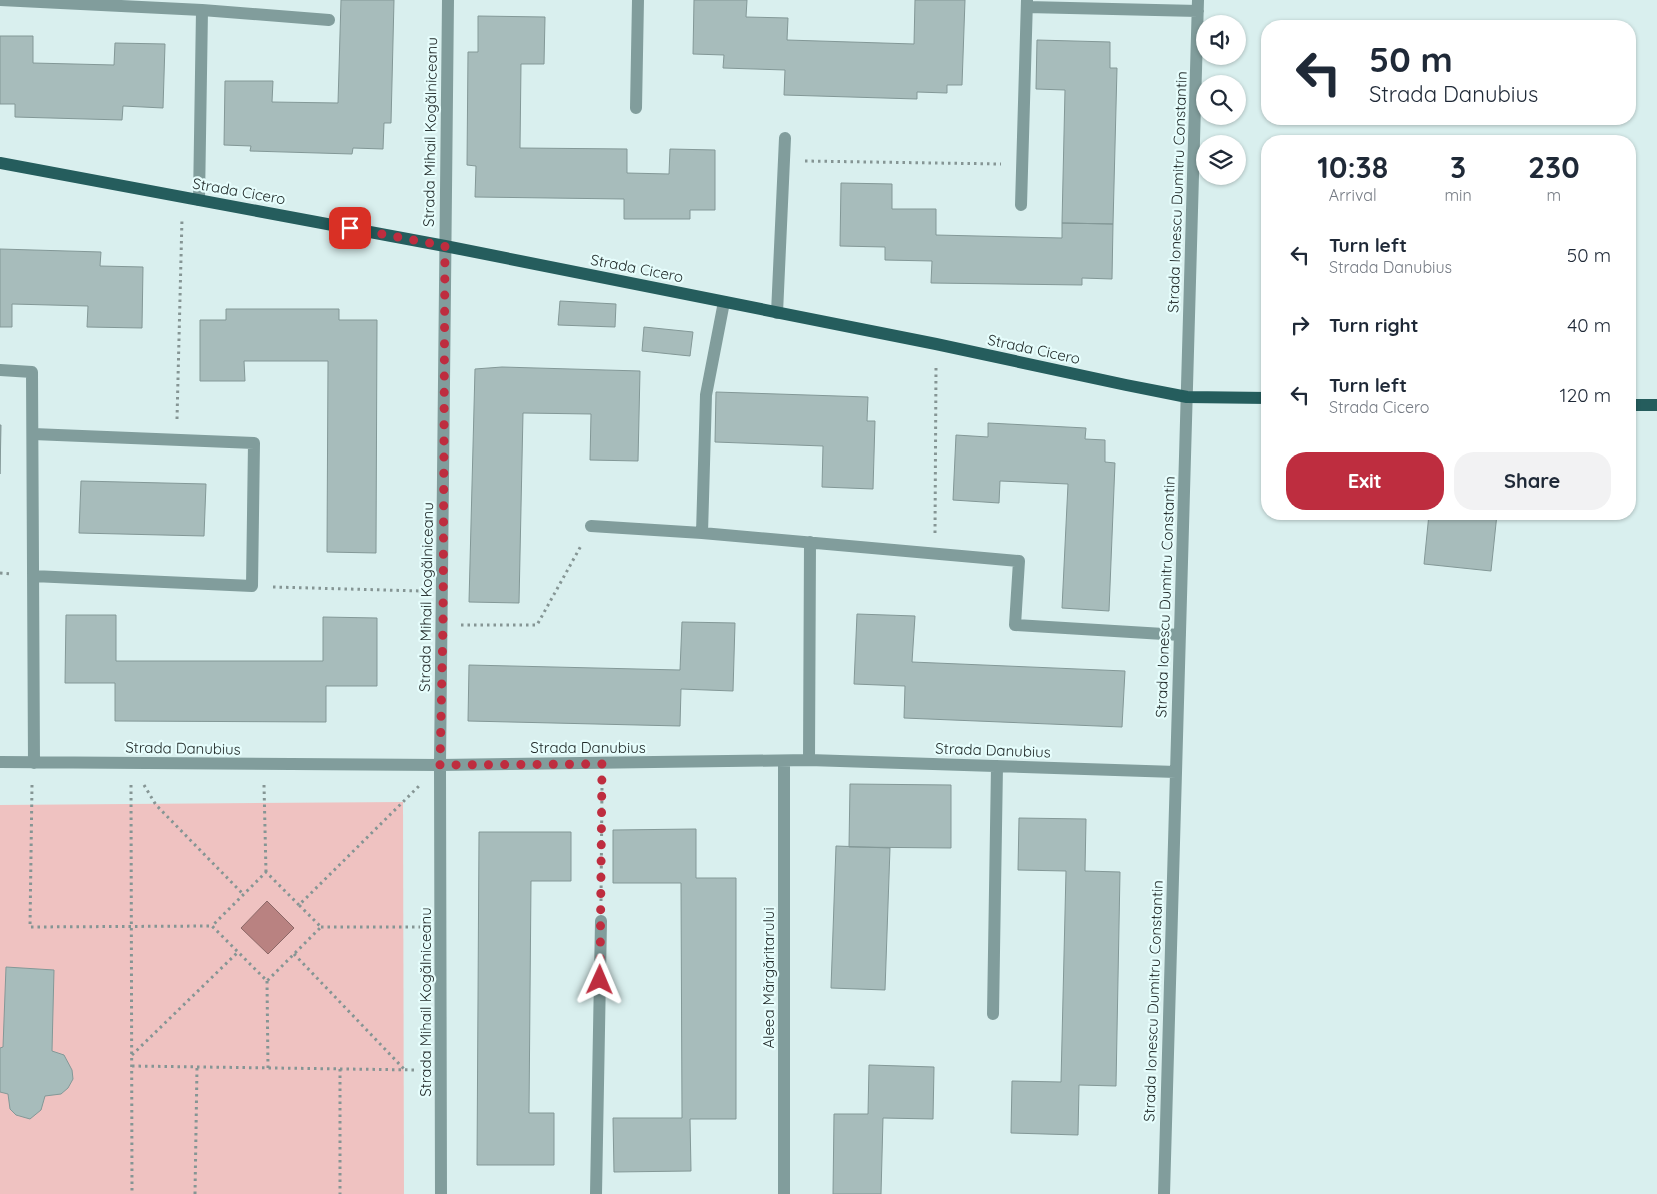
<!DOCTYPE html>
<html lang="en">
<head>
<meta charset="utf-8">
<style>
  body { margin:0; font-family:Quicksand,sans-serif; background:#f2f2f3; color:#1f2937; height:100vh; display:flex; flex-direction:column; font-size:19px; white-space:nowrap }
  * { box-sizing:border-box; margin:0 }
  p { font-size:16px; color:#747a83 }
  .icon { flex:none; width:28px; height:28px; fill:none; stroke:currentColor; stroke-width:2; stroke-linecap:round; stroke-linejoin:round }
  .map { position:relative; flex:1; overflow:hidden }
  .panel { position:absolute; left:1261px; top:135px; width:375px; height:385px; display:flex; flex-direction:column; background:#fff; border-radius:20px; box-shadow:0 1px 4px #0004 }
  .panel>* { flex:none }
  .hud { position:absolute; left:1261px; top:20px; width:375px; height:105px; border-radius:20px; box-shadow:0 1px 4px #0004; background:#fff; color:#1f2937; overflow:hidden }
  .buttons { position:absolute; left:1196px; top:15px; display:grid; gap:10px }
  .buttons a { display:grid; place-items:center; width:50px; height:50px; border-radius:50%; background:#fff; box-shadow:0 1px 4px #0004; font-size:25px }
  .pin { position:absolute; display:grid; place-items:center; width:42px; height:42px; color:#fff; margin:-21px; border-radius:10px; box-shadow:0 2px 8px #0006 }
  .me { position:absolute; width:55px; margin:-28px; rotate:1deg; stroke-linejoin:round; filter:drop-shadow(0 0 4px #0008) }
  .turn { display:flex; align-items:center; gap:18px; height:105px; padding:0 25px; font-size:22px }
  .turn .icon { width:65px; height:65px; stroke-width:2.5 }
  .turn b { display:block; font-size:35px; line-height:42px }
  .eta { display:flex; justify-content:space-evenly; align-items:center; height:85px; text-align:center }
  .eta b { font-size:30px; font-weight:700; line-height:35px }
  .cta { display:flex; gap:10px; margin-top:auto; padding:10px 25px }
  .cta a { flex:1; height:58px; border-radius:20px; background:#be2d3f; color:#fff; font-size:20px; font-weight:700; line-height:58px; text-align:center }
  .cta a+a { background:#f2f2f3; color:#1f2937 }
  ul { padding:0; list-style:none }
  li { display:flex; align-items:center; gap:15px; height:70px; padding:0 25px }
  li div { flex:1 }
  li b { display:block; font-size:19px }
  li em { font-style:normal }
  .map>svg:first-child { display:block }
  .green { fill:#efc2c1 }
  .water { fill:#b98281; stroke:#8b6867 }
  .building { fill:#a7bcbb; stroke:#839897 }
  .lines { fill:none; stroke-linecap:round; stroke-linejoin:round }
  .path { stroke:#859594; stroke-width:3; stroke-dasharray:2.5 4; stroke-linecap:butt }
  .minor { stroke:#819d9c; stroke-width:12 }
  .major { stroke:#255d5d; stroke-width:12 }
  .route { stroke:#be2d3f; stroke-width:9; stroke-dasharray:0 16.2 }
  .labels { text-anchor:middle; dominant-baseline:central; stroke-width:4.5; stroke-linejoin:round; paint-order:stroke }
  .street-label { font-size:15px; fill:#212a29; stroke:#e6fdfc }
</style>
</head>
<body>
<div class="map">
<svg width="1657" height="1194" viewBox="0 0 1657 1194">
  <rect width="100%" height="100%" fill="#d9efee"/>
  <path class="green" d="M403 802 404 1194H0V805Z"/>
  <path class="water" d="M267 901 294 928 268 954 241 928Z"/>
  <path class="building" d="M341 0H394L391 123H384L383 149 353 148 352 154 250 151 251 146 224 145 225 81H273L272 102 338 103Z
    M694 0H747L746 17 788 18 787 40 914 44 915 0H965L962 85H947V93L917 92V99L784 95 785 70 723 68 724 55 693 54Z
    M478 16 545 17 544 64H521L520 148 627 149V173L669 174 670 149 715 150V210H690V219H624V199L475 197 476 166 467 165 468 52H478Z
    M0 36H33V63L114 65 115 43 165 44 163 108 123 106 122 120 15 117V104H0Z
    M1037 40 1110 42V68H1117L1113 224 1062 223 1065 90 1036 89Z
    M841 183 892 184V209H936V235L1062 238V223L1113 224 1112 279 1082 278V285L931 283 932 261 885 260V247L840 246Z
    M0 249 101 252 100 266 143 267 142 328 87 327 88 306 12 304V327H0Z
    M560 301 616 304 615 327 558 325Z
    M226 309H339V320H377L376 553 327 552 328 361H244L245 381H200V320H226Z
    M644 327 693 332 690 356 642 351Z
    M502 367 640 371 638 461 590 460 591 414 523 413 519 603 469 602 475 369Z
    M716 392 868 397 867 421H875L873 489 822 487 823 446 715 442Z
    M988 423 1086 428 1085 439 1105 440V462L1115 463 1109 611 1062 608 1068 484 1000 481 999 503 953 500 956 435 988 437Z
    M0 425H1L0 474Z
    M81 481 206 484 204 536 79 533Z
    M1429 514H1497L1491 571 1424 564Z
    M857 614 915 616 912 662 1125 671 1122 727 904 718 905 686 854 684Z
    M66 615H116V661H323V617L377 618V686H326V722L115 721V683H65Z
    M682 622 735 623 733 691 681 689 680 726 468 721 469 665 680 670Z
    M850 784 951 785V848L849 847Z
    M1019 818 1086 819 1085 871 1120 872 1116 1086 1079 1085 1078 1135 1011 1133 1012 1081 1061 1082 1066 871 1018 870Z
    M696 829V878H736V1119H690L691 1171 614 1172 613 1118H682L681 883H613V830Z
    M479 832H571V881H531L529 1113H554V1165H477Z
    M836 846 890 848 885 990 831 988Z
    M6 967 54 970 52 1051 64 1055 72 1070 73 1079 68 1088 61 1094 45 1096 41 1110 30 1119 16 1115 10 1109 8 1094 0 1092V1048L3 1047Z
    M869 1065 934 1067 933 1119 883 1118 881 1194H833L834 1114H868Z"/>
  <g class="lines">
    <path class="path" d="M805 161 1001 164
      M177 419 182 218
      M935 533 936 367
      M0 573 12 574
      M273 587 422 591
      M461 625H537L582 544
      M32 785 30 927 212 926
      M131 785 132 1194
      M144 785 156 805 243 894
      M264 785 266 872
      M601 901 602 785
      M299 905 266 872 212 926 267 981 321 927 299 905 419 786
      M321 927H420
      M294 954 404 1069
      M267 981 268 1068
      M132 1055 238 952
      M132 1066 418 1070
      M340 1069V1194
      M195 1194 197 1067"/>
    <path class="minor" d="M0 0 202 10 329 20
      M1027 7 1198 11
      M636 108 638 0
      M199 200 202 10
      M1021 205 1027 0
      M724 302 706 395 702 533 1019 561 1015 625 1180 635
      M777 313 785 138
      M0 370 32 372 34 763
      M33 434 254 443 252 586 33 576
      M591 526 702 533
      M809 760 810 542
      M0 762 440 765 809 760 1176 772
      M993 1014 997 766
      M441 1194 440 765 448 0
      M596 1194 601 921
      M784 1194V761
      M1164 1194 1198 0"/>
    <path class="major" d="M0 163 445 246 936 344 1126 385 1187 397 1268 398
      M1630 405H1657"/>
  </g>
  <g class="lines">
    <path class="route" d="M350 228 445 246 443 624 440 765 602 764 600 980"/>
  </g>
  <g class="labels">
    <g class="street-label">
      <text transform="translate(430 132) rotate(-89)">Strada Mihail Kogălniceanu</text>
      <text transform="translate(239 191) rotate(10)">Strada Cicero</text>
      <text transform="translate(1177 192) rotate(-88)">Strada Ionescu Dumitru Constantin</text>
      <text transform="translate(637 268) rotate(11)">Strada Cicero</text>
      <text transform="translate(1034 349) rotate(12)">Strada Cicero</text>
      <text transform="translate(426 597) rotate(-89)">Strada Mihail Kogălniceanu</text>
      <text transform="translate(1165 597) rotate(-88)">Strada Ionescu Dumitru Constantin</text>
      <text x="588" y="747">Strada Danubius</text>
      <text transform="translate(183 748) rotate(1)">Strada Danubius</text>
      <text transform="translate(993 750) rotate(2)">Strada Danubius</text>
      <text transform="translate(768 978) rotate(-90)">Aleea Mărgăritarului</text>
      <text transform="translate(1153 1001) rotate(-88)">Strada Ionescu Dumitru Constantin</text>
      <text transform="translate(425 1002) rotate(-90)">Strada Mihail Kogălniceanu</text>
    </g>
  </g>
</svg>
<div class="buttons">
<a><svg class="icon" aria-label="sound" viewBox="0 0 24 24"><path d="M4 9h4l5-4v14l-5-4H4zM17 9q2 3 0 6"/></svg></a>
<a><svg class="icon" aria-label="search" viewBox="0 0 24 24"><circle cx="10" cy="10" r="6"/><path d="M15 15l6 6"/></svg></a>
<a><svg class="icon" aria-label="layers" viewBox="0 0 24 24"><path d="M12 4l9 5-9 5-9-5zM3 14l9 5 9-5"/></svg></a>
</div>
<div class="pin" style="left:350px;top:228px;background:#d93025"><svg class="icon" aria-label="arrive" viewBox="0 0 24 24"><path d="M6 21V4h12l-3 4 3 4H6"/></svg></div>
<svg class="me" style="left:600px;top:980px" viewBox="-20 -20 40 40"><path d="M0-17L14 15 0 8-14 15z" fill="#be2d3f" stroke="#fff" stroke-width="4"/></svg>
<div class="hud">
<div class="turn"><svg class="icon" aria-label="left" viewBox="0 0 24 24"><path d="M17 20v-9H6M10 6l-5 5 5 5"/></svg><div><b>50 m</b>Strada Danubius</div></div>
</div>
<section class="panel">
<div class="eta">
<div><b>10:38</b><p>Arrival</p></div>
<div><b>3</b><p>min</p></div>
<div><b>230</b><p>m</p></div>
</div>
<ul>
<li><svg class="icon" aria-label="left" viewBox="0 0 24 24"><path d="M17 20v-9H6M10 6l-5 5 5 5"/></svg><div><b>Turn left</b><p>Strada Danubius</p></div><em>50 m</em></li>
<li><svg class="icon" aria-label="right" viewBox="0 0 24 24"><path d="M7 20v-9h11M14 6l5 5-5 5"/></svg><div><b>Turn right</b></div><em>40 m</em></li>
<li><svg class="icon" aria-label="left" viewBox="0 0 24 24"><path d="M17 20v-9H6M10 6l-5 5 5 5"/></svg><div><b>Turn left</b><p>Strada Cicero</p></div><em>120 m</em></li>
</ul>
<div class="cta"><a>Exit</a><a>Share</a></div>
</section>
</div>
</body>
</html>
